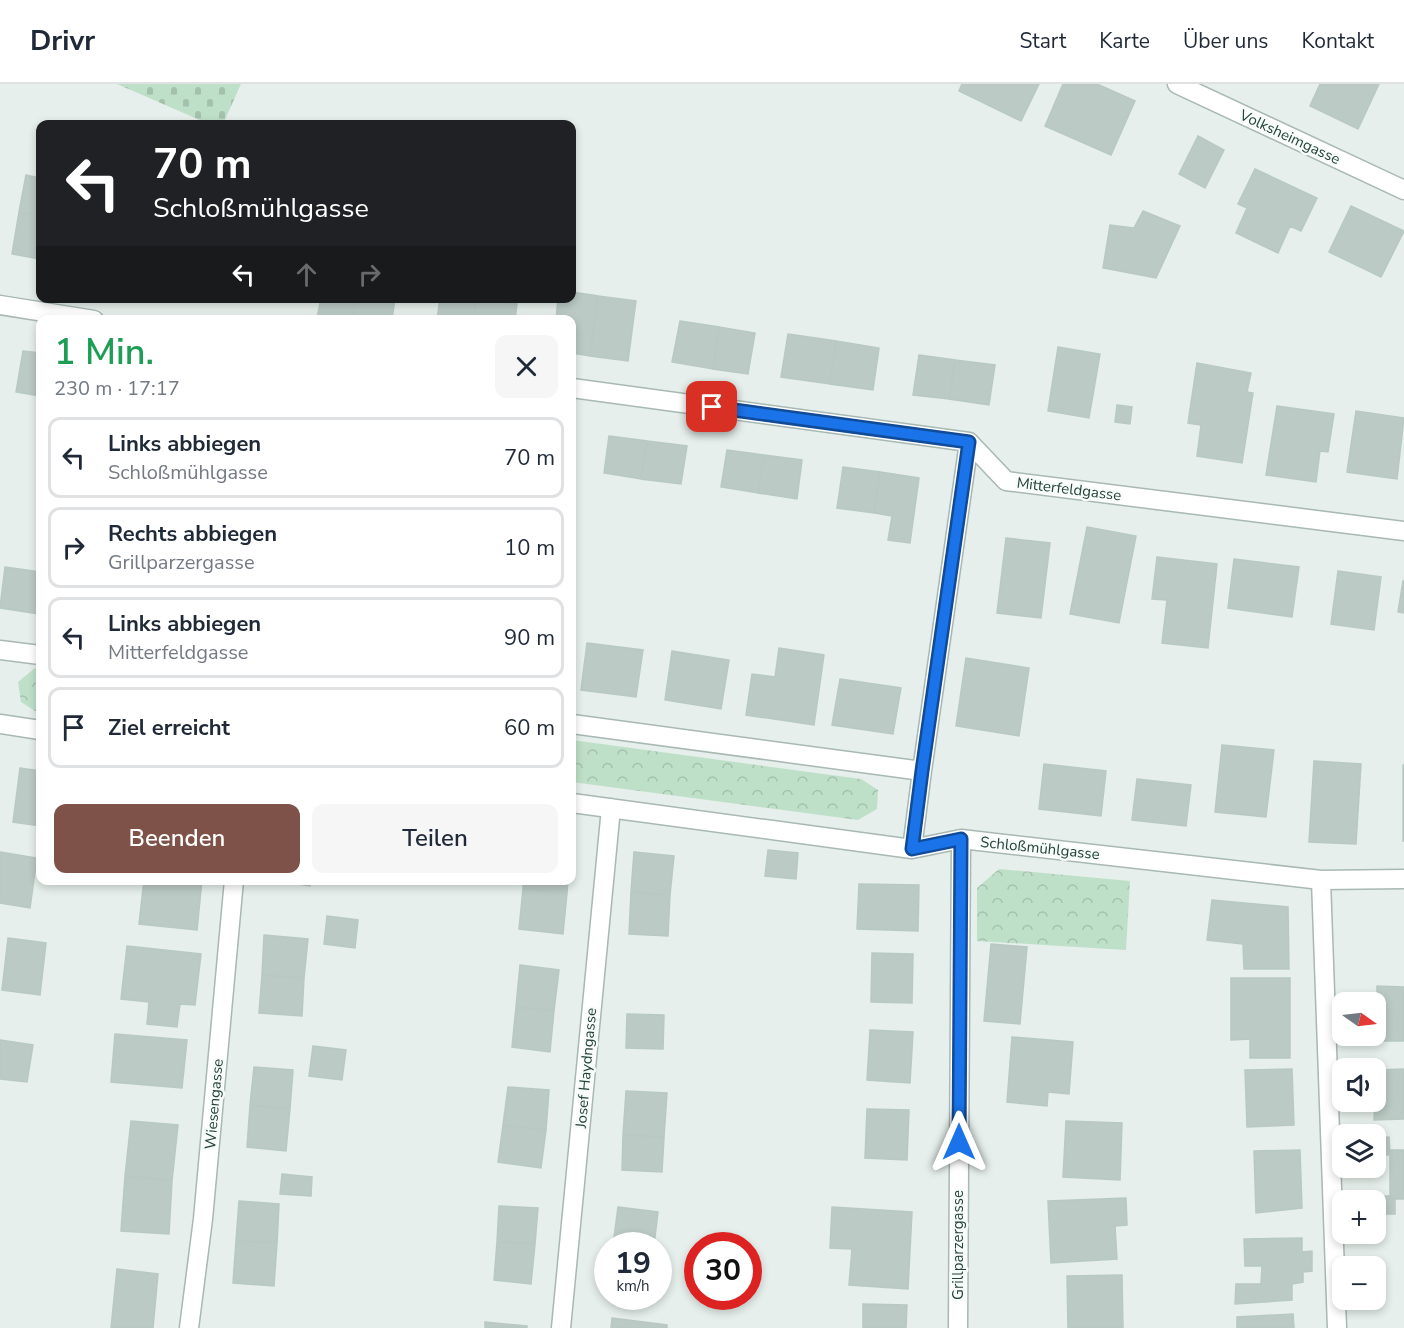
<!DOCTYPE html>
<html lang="de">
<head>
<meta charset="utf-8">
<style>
  body { margin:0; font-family:"Nunito Sans",sans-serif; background:#f6f6f7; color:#1f2937; height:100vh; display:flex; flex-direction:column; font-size:22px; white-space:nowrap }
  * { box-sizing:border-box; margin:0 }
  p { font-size:20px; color:#747a83 }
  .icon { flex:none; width:33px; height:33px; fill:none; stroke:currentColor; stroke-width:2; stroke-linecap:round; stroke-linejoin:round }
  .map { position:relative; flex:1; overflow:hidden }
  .panel { position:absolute; left:36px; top:231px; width:540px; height:570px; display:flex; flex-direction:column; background:#fff; border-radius:12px; box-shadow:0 3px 9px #0003 }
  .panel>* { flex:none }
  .guide { position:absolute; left:36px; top:36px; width:540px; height:183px; border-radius:12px; box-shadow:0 3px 9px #0003; background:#202124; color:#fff; overflow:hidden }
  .needle { width:39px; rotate:104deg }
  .tools { position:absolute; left:1332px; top:908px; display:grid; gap:12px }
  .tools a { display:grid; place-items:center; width:54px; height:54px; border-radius:12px; background:#fff; box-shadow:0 3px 9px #0003; font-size:30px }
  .speed { position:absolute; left:594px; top:1148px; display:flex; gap:12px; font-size:30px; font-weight:700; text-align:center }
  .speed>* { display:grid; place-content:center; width:78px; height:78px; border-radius:50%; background:#fff; box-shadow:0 3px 9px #0003; line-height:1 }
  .speed small { font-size:15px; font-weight:400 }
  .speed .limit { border:9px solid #d22; background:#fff; color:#111 }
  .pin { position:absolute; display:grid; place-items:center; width:51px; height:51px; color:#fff; margin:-26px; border-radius:12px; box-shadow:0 3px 9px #0006 }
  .me { position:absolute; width:66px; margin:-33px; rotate:0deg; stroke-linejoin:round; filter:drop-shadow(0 0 4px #0008) }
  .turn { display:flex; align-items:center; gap:21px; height:126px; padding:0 18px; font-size:27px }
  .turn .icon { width:78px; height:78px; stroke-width:2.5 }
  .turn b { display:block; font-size:42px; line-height:51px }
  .lanes { display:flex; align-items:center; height:57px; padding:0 18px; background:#0003; justify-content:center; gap:30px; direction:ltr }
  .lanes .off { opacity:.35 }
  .round { display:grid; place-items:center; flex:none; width:63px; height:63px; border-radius:12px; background:#f6f6f7 }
  .head { display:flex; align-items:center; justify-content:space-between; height:102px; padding:0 18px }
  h1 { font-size:36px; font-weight:600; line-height:45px; color:#1e9e55 }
  .action { display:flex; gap:12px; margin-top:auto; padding:12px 18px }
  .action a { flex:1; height:69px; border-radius:12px; background:#7f5249; color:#fff; font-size:24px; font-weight:600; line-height:69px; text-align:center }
  .action a+a { background:#f6f6f7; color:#1f2937 }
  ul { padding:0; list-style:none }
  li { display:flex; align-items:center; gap:18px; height:81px; margin:0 12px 9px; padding:0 6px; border:3px solid #e0e1e3; border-radius:12px }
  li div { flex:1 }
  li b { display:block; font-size:22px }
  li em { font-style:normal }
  header { display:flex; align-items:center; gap:36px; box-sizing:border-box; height:84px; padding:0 30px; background:#fff; border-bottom:2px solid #e0e1e3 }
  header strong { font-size:28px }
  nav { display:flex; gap:33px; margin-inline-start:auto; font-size:21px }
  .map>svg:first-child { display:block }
  .cemetery { fill:url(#cemetery-stones) }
  .park { fill:url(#park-crowns) }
  .building { fill:#bbcac4; stroke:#b8c9c2; stroke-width:1.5 }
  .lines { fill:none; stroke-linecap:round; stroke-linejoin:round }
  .minor-casing { stroke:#a8b8b2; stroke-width:21 }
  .minor { stroke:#fff; stroke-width:18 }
  .route-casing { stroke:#114b97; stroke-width:15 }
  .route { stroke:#1a73e8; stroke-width:10 }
  .labels { text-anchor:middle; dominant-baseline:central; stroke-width:5; stroke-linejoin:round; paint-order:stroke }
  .street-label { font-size:15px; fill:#24423a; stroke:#f7fbf9 }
</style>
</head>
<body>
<header>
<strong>Drivr</strong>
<nav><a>Start</a><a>Karte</a><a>Über uns</a><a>Kontakt</a></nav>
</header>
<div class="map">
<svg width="1404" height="1244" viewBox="0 0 1404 1244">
  <defs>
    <pattern id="cemetery-stones" width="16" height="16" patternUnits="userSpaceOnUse" patternTransform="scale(1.5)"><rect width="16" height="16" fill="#bfe0c8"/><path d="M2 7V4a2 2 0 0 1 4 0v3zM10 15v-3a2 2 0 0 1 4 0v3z" fill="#a4c1ad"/></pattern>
    <pattern id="park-crowns" width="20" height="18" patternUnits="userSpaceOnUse" patternTransform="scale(1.5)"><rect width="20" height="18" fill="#bfe0c8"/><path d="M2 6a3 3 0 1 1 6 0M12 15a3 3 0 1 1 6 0" fill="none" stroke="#a4c1ad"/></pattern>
  </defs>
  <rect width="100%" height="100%" fill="#e6efeb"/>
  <path class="cemetery" d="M117 0H241L223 40H209Z"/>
  <path class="park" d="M35 584 40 585V628L35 627 21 618 18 598Z
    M572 656 861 695 878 706 877 725 858 736 572 698Z
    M999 785 1130 797 1126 866 977 857V804Z"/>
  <path class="building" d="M962 0H1039L1021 37 959 7Z
    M1063 0H1097L1135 17 1111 71 1045 42Z
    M1320 0H1379L1358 45 1310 22Z
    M1198 52 1224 66 1205 104 1179 90Z
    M1255 85 1317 114 1301 147 1290 142 1278 169 1236 149 1247 124 1238 120Z
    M26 91 40 94V132L19 128Z
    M1351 122 1404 147 1381 193 1329 168Z
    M1143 127 1180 142 1156 194 1103 184 1110 141 1134 144Z
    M19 128 40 132V175L12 170Z
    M572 208 598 212 590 272 572 269V236H556L558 214H572Z
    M598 212 636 217 628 277 590 272Z
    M321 214H355L352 236 317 234Z
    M355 214H395L392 236H352Z
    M440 214H476L473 236H437Z
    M476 214 517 220 515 236H473Z
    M680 237 719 243 713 285 672 278Z
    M719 243 755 249 748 290 713 285Z
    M788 250 836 257 830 300 781 293Z
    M836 257 879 264 873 306 830 300Z
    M1058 263 1100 270 1089 334 1048 327Z
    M23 267 40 269V312L16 308Z
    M919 271 955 276 949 315 913 311Z
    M955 276 995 281 989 321 949 315Z
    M1197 279 1251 289 1247 308 1253 309 1242 379 1197 372 1201 341 1188 339Z
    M1117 321 1132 323 1130 340 1115 338Z
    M1277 322 1334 330 1328 368 1320 367 1316 398 1266 391Z
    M1356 327 1404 334 1397 395 1347 388Z
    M609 352 647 357 641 395 604 389Z
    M647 357 687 362 681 400 641 395Z
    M727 366 764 371 758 409 721 403Z
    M764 371 802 376 797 415 758 409Z
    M843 383 880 388 874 429 837 424Z
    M880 388 919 394 910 459 888 456 892 432 874 429Z
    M1087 443 1136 452 1119 539 1070 530Z
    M1006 454 1050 459 1041 534 997 529Z
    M1157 473 1217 480 1208 564 1162 559 1167 516 1152 515Z
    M1234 475 1299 483 1292 533 1228 524Z
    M5 483 40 488V513L38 530 0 524Z
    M1338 487 1381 493 1374 546 1331 540Z
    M1403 497H1404V529L1398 528Z
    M587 559 643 566 636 613 581 606Z
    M779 564 824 571 814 641 746 631 752 590 775 593Z
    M672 567 729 576 721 625 665 616Z
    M966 574 1029 584 1019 652 956 642Z
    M840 595 901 604 893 650 832 641Z
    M1222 661 1274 666 1266 733 1215 728Z
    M1314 677 1361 680 1356 760 1309 758Z
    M1044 680 1106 687 1101 732 1039 725Z
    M1403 681H1404V757H1403Z
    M20 684 40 687V742L13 738Z
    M1137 695 1191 701 1186 742 1132 736Z
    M768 766 798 769 796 795 765 792Z
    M0 768 37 774 30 824 0 819Z
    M634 768 674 772 670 811 631 808Z
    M144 796H202L197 846 139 840Z
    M270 796H311L310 802Z
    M523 796H568L567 809 523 805Z
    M859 800 919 801 918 847 857 845Z
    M523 805 567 809 563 850 519 845Z
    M631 808 670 811 668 852 629 850Z
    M1212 816 1288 823 1289 885H1244L1243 860 1207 856Z
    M327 832 358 836 355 864 324 860Z
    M264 851 308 855 304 894 262 891Z
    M8 854 46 859 40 911 2 906Z
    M991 860 1027 863 1020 940 984 937Z
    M127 862 201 870 195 921 180 920 177 943 147 940 149 918 121 915Z
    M872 869 913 870 912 919 871 918Z
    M520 881 559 886 554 927 516 923Z
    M262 891 304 894 302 932 259 929Z
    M1231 894H1290V974H1250V955L1231 956Z
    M1377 902 1404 903V957H1377Z
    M516 923 554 927 550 968 512 963Z
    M627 930 664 931 663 965 626 964Z
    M870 946 913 948 910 999 867 996Z
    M115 950 187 956 182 1004 111 998Z
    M1012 953 1073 958 1069 1010 1048 1008 1047 1022 1007 1018Z
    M0 956 33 961 27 998 0 995Z
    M313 962 346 966 342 996 309 992Z
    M254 983 293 986 290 1025 250 1021Z
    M1292 985 1294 1041 1247 1043 1245 986Z
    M1404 985V1035L1374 1036 1376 986Z
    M508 1003 549 1006 546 1046 503 1041Z
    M626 1007 667 1009 664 1053 623 1051Z
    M250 1021 290 1025 286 1067 247 1063Z
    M867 1025 909 1026 907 1076 865 1074Z
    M131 1037 178 1041 172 1097 125 1092Z
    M1066 1037 1122 1039 1120 1096 1063 1093Z
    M503 1041 546 1046 541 1084 498 1078Z
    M623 1051 664 1053 662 1088 622 1086Z
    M1389 1053 1390 1071H1376V1054Z
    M1300 1066 1302 1124 1256 1129 1254 1067Z
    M1390 1066H1404V1115H1390Z
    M282 1090 312 1093 311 1112 280 1110Z
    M125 1092 172 1097 169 1150 121 1147Z
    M1368 1112H1390V1115H1395V1130H1376V1116H1368Z
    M1126 1114 1127 1141 1115 1142 1117 1175 1051 1179 1048 1117Z
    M239 1117 279 1120 277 1159 236 1157Z
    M499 1122 538 1124 535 1160 497 1158Z
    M618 1123 658 1128 654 1161H613Z
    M832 1123 912 1128 908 1205 849 1201 852 1165 830 1164Z
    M1302 1154V1168L1312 1167V1187L1303 1188V1198L1292 1200V1216L1235 1220 1236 1200H1261L1262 1182H1245L1244 1155Z
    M236 1157 277 1159 274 1202 233 1199Z
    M497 1158 535 1160 531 1200 494 1196Z
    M117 1185 158 1190 153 1244H111Z
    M1122 1191 1123 1244H1068L1067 1192Z
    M863 1220 907 1221 906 1244H863Z
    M1293 1230 1294 1244H1237V1233Z
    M612 1234 667 1241V1244H611Z
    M485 1238 527 1242V1244H485Z"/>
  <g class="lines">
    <defs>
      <path id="minor" d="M1177 0 1404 106
        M0 221 94 236
        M572 304 969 358 1006 397 1404 447
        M0 566 40 571
        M0 640 40 646
        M572 640 922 687
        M572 719 912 765 961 755 1321 796 1404 795
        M912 765 922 687 969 358
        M1321 796 1337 1244
        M189 1244 203 1135 234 796
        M561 1244 611 724
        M958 1244 961 755"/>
    </defs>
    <use href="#minor" class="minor-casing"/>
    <use href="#minor" class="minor"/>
  </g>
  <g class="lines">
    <defs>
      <path id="route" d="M712 323 969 358 922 687 912 765 961 755 959 1058"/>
    </defs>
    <use href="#route" class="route-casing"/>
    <use href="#route" class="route"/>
  </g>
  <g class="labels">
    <g class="street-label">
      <text transform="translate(1290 53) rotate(25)">Volksheimgasse</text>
      <text transform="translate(1069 405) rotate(7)">Mitterfeldgasse</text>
      <text transform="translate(1040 764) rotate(6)">Schloßmühlgasse</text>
      <text transform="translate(586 984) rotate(-85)">Josef Haydngasse</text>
      <text transform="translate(214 1020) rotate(-85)">Wiesengasse</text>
      <text transform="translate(958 1161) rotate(-90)">Grillparzergasse</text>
    </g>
  </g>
</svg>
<div class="tools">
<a><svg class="needle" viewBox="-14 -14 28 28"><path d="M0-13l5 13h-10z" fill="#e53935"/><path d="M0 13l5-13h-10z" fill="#747a83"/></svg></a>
<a><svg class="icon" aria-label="sound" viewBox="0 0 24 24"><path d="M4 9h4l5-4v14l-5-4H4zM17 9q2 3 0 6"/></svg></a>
<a><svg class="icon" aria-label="layers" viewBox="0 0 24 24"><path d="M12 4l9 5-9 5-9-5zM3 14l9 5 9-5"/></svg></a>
<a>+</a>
<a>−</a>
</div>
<div class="speed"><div>19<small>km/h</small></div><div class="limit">30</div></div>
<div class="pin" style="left:712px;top:323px;background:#d93025"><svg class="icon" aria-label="arrive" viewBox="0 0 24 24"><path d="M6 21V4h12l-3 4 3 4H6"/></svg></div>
<svg class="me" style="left:959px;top:1058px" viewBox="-20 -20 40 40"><path d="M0-17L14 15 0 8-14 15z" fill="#1a73e8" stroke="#fff" stroke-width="4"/></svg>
<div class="guide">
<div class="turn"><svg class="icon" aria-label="left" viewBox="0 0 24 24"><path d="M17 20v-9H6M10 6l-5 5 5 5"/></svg><div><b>70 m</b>Schloßmühlgasse</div></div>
<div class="lanes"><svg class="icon" aria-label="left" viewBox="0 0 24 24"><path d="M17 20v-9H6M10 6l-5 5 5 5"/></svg><svg class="icon off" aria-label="ahead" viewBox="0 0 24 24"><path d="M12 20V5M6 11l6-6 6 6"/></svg><svg class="icon off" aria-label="right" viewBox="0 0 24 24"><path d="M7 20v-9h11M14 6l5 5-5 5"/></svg></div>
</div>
<section class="panel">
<div class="head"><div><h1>1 Min.</h1><p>230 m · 17:17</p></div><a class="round"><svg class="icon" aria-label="close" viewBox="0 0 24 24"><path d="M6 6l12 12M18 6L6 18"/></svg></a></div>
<ul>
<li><svg class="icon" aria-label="left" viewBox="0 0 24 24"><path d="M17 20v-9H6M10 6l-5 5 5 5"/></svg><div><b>Links abbiegen</b><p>Schloßmühlgasse</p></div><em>70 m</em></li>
<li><svg class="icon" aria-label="right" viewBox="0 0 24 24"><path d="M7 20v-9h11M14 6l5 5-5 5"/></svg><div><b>Rechts abbiegen</b><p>Grillparzergasse</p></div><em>10 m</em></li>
<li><svg class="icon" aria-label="left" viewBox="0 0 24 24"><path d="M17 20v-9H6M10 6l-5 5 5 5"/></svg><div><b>Links abbiegen</b><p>Mitterfeldgasse</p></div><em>90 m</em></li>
<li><svg class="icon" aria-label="arrive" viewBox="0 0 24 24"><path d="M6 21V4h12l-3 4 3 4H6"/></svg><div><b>Ziel erreicht</b></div><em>60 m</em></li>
</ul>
<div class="action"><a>Beenden</a><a>Teilen</a></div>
</section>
</div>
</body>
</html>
